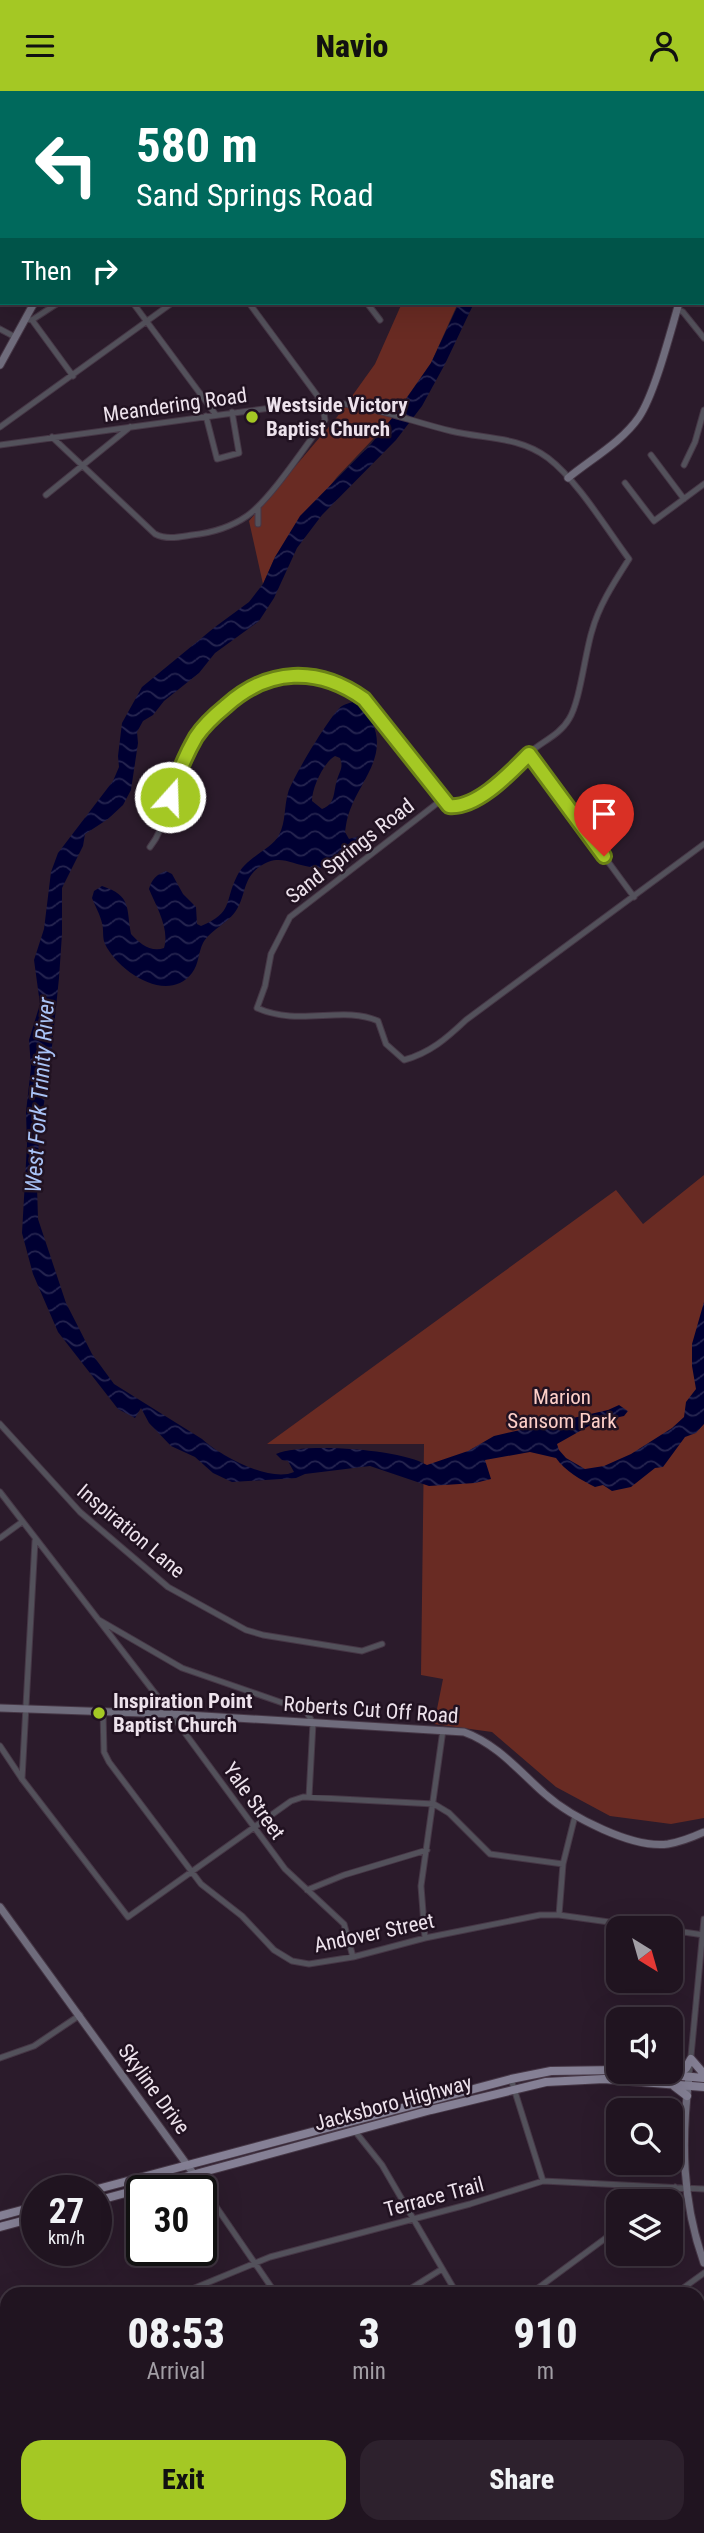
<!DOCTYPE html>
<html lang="en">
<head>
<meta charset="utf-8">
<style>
  body { margin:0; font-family:"Roboto Condensed",sans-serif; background:#2d212d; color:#f1f3f6; height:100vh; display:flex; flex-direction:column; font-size:26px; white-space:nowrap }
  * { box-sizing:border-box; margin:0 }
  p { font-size:23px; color:#a29ea5 }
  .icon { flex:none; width:38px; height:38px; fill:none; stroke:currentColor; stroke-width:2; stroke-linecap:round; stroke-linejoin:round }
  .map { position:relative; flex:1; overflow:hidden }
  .panel { position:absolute; left:0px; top:2196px; width:705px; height:247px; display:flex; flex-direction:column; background:#201420; border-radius:21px 21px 0 0; box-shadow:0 7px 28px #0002,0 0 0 2px #3d333e }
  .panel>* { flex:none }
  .banner { position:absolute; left:0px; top:0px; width:705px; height:214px; box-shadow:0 7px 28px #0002,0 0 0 2px #3d333e; background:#00695c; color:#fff; overflow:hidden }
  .needle { width:46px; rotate:143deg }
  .buttons { position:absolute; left:606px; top:1825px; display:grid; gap:14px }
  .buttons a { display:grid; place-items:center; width:77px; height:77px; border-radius:14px; background:#201420; box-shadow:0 7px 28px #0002,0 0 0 2px #3d333e; font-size:35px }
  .speed { position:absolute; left:21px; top:2084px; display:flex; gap:14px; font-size:35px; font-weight:700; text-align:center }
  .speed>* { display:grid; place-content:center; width:91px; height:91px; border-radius:50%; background:#201420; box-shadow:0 7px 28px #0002,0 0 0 2px #3d333e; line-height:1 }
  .speed small { font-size:18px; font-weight:400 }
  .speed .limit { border:4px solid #111; border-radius:10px; background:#fff; color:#111 }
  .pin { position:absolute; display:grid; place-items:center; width:60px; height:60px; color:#fff; margin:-72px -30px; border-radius:50% 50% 50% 0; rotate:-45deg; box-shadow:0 0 7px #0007 }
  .pin .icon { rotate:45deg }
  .me { position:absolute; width:77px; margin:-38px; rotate:20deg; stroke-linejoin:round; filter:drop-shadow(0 0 5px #0008) }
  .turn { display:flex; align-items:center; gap:24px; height:147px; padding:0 21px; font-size:32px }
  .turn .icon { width:91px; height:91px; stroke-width:2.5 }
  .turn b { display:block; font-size:49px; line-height:60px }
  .then { display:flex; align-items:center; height:66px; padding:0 21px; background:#0003; gap:14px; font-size:26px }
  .eta { display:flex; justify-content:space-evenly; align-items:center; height:119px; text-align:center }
  .eta b { font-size:42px; font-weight:800; line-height:49px }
  .button { display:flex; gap:14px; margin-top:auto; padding:14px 21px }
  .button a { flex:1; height:80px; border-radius:21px; background:#a4c824; color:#111; font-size:28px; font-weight:800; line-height:80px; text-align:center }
  .button a+a { background:#2d212d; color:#f1f3f6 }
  header { display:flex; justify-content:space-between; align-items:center; height:91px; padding:0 21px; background:#a4c824; color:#111; font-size:32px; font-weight:800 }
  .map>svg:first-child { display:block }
  .green { fill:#692b23 }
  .water { fill:url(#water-waves); fill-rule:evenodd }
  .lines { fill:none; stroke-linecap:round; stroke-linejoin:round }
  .street-casing { stroke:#463746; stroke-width:7 }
  .secondary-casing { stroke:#463746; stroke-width:9 }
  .primary-casing { stroke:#463746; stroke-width:10 }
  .street { stroke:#53515b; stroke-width:5 }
  .secondary { stroke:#6f6c7c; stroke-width:7 }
  .primary { stroke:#858095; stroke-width:8 }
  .route-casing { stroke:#6b8217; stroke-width:18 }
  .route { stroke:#a4c824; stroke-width:12 }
  .poi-dot { fill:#a4c824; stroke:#211221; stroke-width:2.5 }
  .labels { text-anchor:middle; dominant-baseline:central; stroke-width:5; stroke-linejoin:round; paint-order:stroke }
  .street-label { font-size:21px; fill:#ede2ec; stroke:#211221 }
  .poi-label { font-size:21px; font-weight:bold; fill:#ede2ec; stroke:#211221; text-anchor:start }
  .park-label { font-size:21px; fill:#fdcfc8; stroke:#211221 }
  .water-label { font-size:23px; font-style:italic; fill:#a9c3f7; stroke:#211221 }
</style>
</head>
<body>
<header><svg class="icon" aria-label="menu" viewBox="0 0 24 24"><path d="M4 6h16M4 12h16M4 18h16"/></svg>Navio<svg class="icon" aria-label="person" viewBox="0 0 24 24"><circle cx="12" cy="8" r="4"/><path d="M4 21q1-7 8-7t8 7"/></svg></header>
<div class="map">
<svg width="704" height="2442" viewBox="0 0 704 2442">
  <defs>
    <pattern id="water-waves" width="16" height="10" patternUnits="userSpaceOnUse" patternTransform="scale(1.75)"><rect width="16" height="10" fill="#000032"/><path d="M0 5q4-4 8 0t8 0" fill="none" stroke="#262550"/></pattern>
  </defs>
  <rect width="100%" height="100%" fill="#2b1b2b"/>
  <path class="green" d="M402 212H458L431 272 391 329 337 386 275 466 263 493 249 430 337 326 375 273Z
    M704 1084V1727L671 1733 610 1725 556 1696 492 1641 434 1633 443 1588 421 1584 424 1353H267L616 1099 643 1133Z"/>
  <path class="water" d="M459 212H474L445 273 422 315 396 349 322 424 297 457 274 507 259 530 215 562 199 582 164 610 153 624 143 630 137 641 138 652 131 699 123 714 108 728 85 743 83 755 62 797V843L59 887 51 965 39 1046 37 1095 38 1128 66 1212 92 1263 114 1293 202 1348C219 1364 270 1392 294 1381L288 1370 282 1369 276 1363C303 1351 401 1358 427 1374L468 1360 494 1345 608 1319 619 1314 628 1320 624 1325 596 1331 557 1353 559 1359 566 1367 585 1378 604 1375 631 1363 672 1337 684 1326 686 1311 696 1298 692 1275V1253L704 1211V1333L696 1342 685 1346 663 1376 655 1377 631 1396 612 1400 603 1394 595 1396C581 1389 565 1380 556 1367L530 1361 485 1369 491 1388 475 1392 429 1395 370 1375 305 1383 296 1387 232 1391 213 1382 195 1366 171 1355 149 1332 141 1317 135 1327 118 1318 58 1241 33 1183 22 1142 27 1054 26 1021 31 976 29 949 40 913 34 869 44 838 51 781 58 762 113 690 119 676 118 665 122 632 142 596 215 536 249 511 263 493 275 466 300 425 371 353 397 321 431 272Z
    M353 611C362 616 367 621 372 631 388 665 361 689 350 719 347 726 346 734 345 741L349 748 363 744 368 748V754C353 768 331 780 310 776 290 773 279 762 259 776 243 788 246 803 237 818 229 832 210 839 203 852 198 862 199 873 192 882 167 914 118 880 105 853 102 846 104 839 102 832 100 823 95 815 92 807L94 800 102 795C132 805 126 816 131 843 139 852 151 862 164 857 170 838 156 815 149 798 152 788 156 784 166 780L172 783 183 803 196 816 197 833 201 835C234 821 224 811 237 785 246 766 271 759 279 744 286 731 284 715 288 702 291 689 332 621 342 615 345 613 349 612 353 611ZM335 665 340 667C344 677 339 681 337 689 333 701 336 713 322 718L312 710C312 697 323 672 335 665Z"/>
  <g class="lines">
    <defs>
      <path id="street" d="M208 0 210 2
        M349 0 351 2
        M143 2 144 0
        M196 2 198 0
        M316 2 317 0
        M0 54 2 55
        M0 85 2 82
        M0 168 2 170
        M133 212 216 324
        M367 212 380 229
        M677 218 683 221 704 247
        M26 228 32 229 73 285
        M32 229 58 212
        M0 238 15 246
        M206 325 217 368 239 362 232 321
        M0 336 172 212
        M52 346 155 443C167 449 179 446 192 444 211 442 231 436 247 425 271 408 306 354 325 329L322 311 249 212
        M0 354 314 311C362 310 405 329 451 340 484 348 519 345 548 367 577 389 606 437 629 468 615 490 599 514 592 540 585 562 580 611 569 628 560 644 541 651 528 663 509 681 478 719 449 715 400 659 363 565 273 588 243 596 214 619 197 645 185 664 177 686 170 708 164 726 162 741 150 756
        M651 364 684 408
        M684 374 695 351 704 319
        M625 392 654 430 704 393
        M46 404 130 336
        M258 416V433
        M529 663 634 806
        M444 707 290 826 271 863 265 895 257 917C299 936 343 914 378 930L386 953 404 969C430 962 447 947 466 929L704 753
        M0 1333 80 1421 168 1496 246 1539 263 1544 362 1560 382 1553
        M0 1401 171 1623 285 1778 344 1833 353 1866
        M0 1447 22 1431
        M99 1529 182 1577 306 1620 313 1632 309 1706
        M103 1621 104 1661 109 1671 201 1793 242 1825 274 1859 292 1870 309 1873 353 1866 425 1847 540 1824H559L659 1838
        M0 1655 22 1688 128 1826 291 1710 303 1706 434 1713 449 1722 490 1763 563 1773
        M22 1688 35 1450
        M307 1799 344 1784 427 1759
        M559 1824 563 1773 575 1725
        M670 1839 704 1844
        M425 1847 421 1795 443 1639
        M0 1967 34 1955 80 1924
        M689 1986 704 1828
        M511 1988 543 2090
        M354 2039 382 2074 457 2203
        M193 2082 276 2203
        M655 2110 675 2096
        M180 2203 270 2166 470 2113 543 2090 704 2098
        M402 2203 442 2178
        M530 2203 618 2138
        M675 2203 704 2182
        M0 2218 7 2229
        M0 2277 7 2274
        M698 2297 704 2292
        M0 2344 7 2341
        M698 2402 704 2398
        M0 2410 7 2406
        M141 2436 145 2442
        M361 2436 364 2442
        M443 2436 447 2442
        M78 2442 92 2436
        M109 2442 110 2436
        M314 2442 329 2436
        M504 2442 513 2436
        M647 2442 655 2436"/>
      <path id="secondary" d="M604 0 605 2
        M132 2V0
        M0 274 34 212
        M568 387C591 368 622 351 639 326 655 302 670 242 679 212
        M0 1617 171 1623 464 1641C497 1653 519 1680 545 1703 571 1726 633 1758 668 1753 680 1751 693 1746 704 1741
        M0 1816 193 2082
        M689 1986C681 2050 682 2111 704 2172"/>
      <path id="primary" d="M637 1981 704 1987
        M673 1985 686 1977 691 1968 704 1983
        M674 1995 687 2005
        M90 2100 511 1988 551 1980 618 1979
        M96 2110 431 2019 546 1991 604 1988 704 1996
        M0 2125 37 2115
        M0 2136 37 2126"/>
    </defs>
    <use href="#street" class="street-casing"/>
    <use href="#secondary" class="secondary-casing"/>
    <use href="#primary" class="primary-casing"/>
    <use href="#street" class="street"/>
    <use href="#secondary" class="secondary"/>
    <use href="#primary" class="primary"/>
  </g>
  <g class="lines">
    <defs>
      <path id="route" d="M170 706C177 685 185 665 196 646 204 634 215 624 226 615 268 577 318 575 364 608L449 715C477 718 511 681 529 663L604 765"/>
    </defs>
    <use href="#route" class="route-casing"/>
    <use href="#route" class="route"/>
  </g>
  <g class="poi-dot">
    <circle cx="252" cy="326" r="7"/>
    <circle cx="99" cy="1622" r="7"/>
  </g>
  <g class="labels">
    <g class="street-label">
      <text transform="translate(175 314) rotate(-8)">Meandering Road</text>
      <text transform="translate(350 760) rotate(-38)">Sand Springs Road</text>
      <text transform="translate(131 1440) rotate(40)">Inspiration Lane</text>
      <text transform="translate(371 1619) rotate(4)">Roberts Cut Off Road</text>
      <text transform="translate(254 1710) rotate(54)">Yale Street</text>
      <text transform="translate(374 1842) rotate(-12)">Andover Street</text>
      <text transform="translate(154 1998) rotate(54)">Skyline Drive</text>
      <text transform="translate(393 2012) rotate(-15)">Jacksboro Highway</text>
      <text transform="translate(434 2106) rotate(-15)">Terrace Trail</text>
    </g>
    <g class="poi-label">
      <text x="266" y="314">Westside Victory<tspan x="266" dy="24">Baptist Church</tspan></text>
      <text x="113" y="1610">Inspiration Point<tspan x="113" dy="24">Baptist Church</tspan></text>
    </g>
    <g class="park-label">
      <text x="562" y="1306">Marion<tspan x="562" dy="24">Sansom Park</tspan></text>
    </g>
    <g class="water-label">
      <text transform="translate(40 1004) rotate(-86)">West Fork Trinity River</text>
    </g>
  </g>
</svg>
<div class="buttons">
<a><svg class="needle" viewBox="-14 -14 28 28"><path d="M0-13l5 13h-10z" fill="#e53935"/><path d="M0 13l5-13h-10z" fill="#a29ea5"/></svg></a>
<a><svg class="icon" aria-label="sound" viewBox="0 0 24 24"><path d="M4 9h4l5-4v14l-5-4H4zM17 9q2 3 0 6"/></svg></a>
<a><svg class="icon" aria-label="search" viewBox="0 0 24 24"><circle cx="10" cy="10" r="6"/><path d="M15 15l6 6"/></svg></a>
<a><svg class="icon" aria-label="layers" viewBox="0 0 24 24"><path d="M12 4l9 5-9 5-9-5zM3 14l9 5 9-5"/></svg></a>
</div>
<div class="speed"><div>27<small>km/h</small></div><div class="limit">30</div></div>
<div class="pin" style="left:604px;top:765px;background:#d93025"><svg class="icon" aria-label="arrive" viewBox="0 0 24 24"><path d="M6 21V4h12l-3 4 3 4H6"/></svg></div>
<svg class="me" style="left:170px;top:706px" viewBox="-20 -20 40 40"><circle r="17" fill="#a4c824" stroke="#fff" stroke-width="3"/><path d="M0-11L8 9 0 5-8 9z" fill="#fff"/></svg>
<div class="banner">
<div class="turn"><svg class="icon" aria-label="left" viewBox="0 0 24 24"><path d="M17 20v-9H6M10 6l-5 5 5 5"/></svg><div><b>580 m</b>Sand Springs Road</div></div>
<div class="then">Then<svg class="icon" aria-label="right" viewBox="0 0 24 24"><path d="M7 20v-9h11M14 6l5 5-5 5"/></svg></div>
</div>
<section class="panel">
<div class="eta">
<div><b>08:53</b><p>Arrival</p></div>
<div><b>3</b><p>min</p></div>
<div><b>910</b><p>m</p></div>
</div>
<div class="button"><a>Exit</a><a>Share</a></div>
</section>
</div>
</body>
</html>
